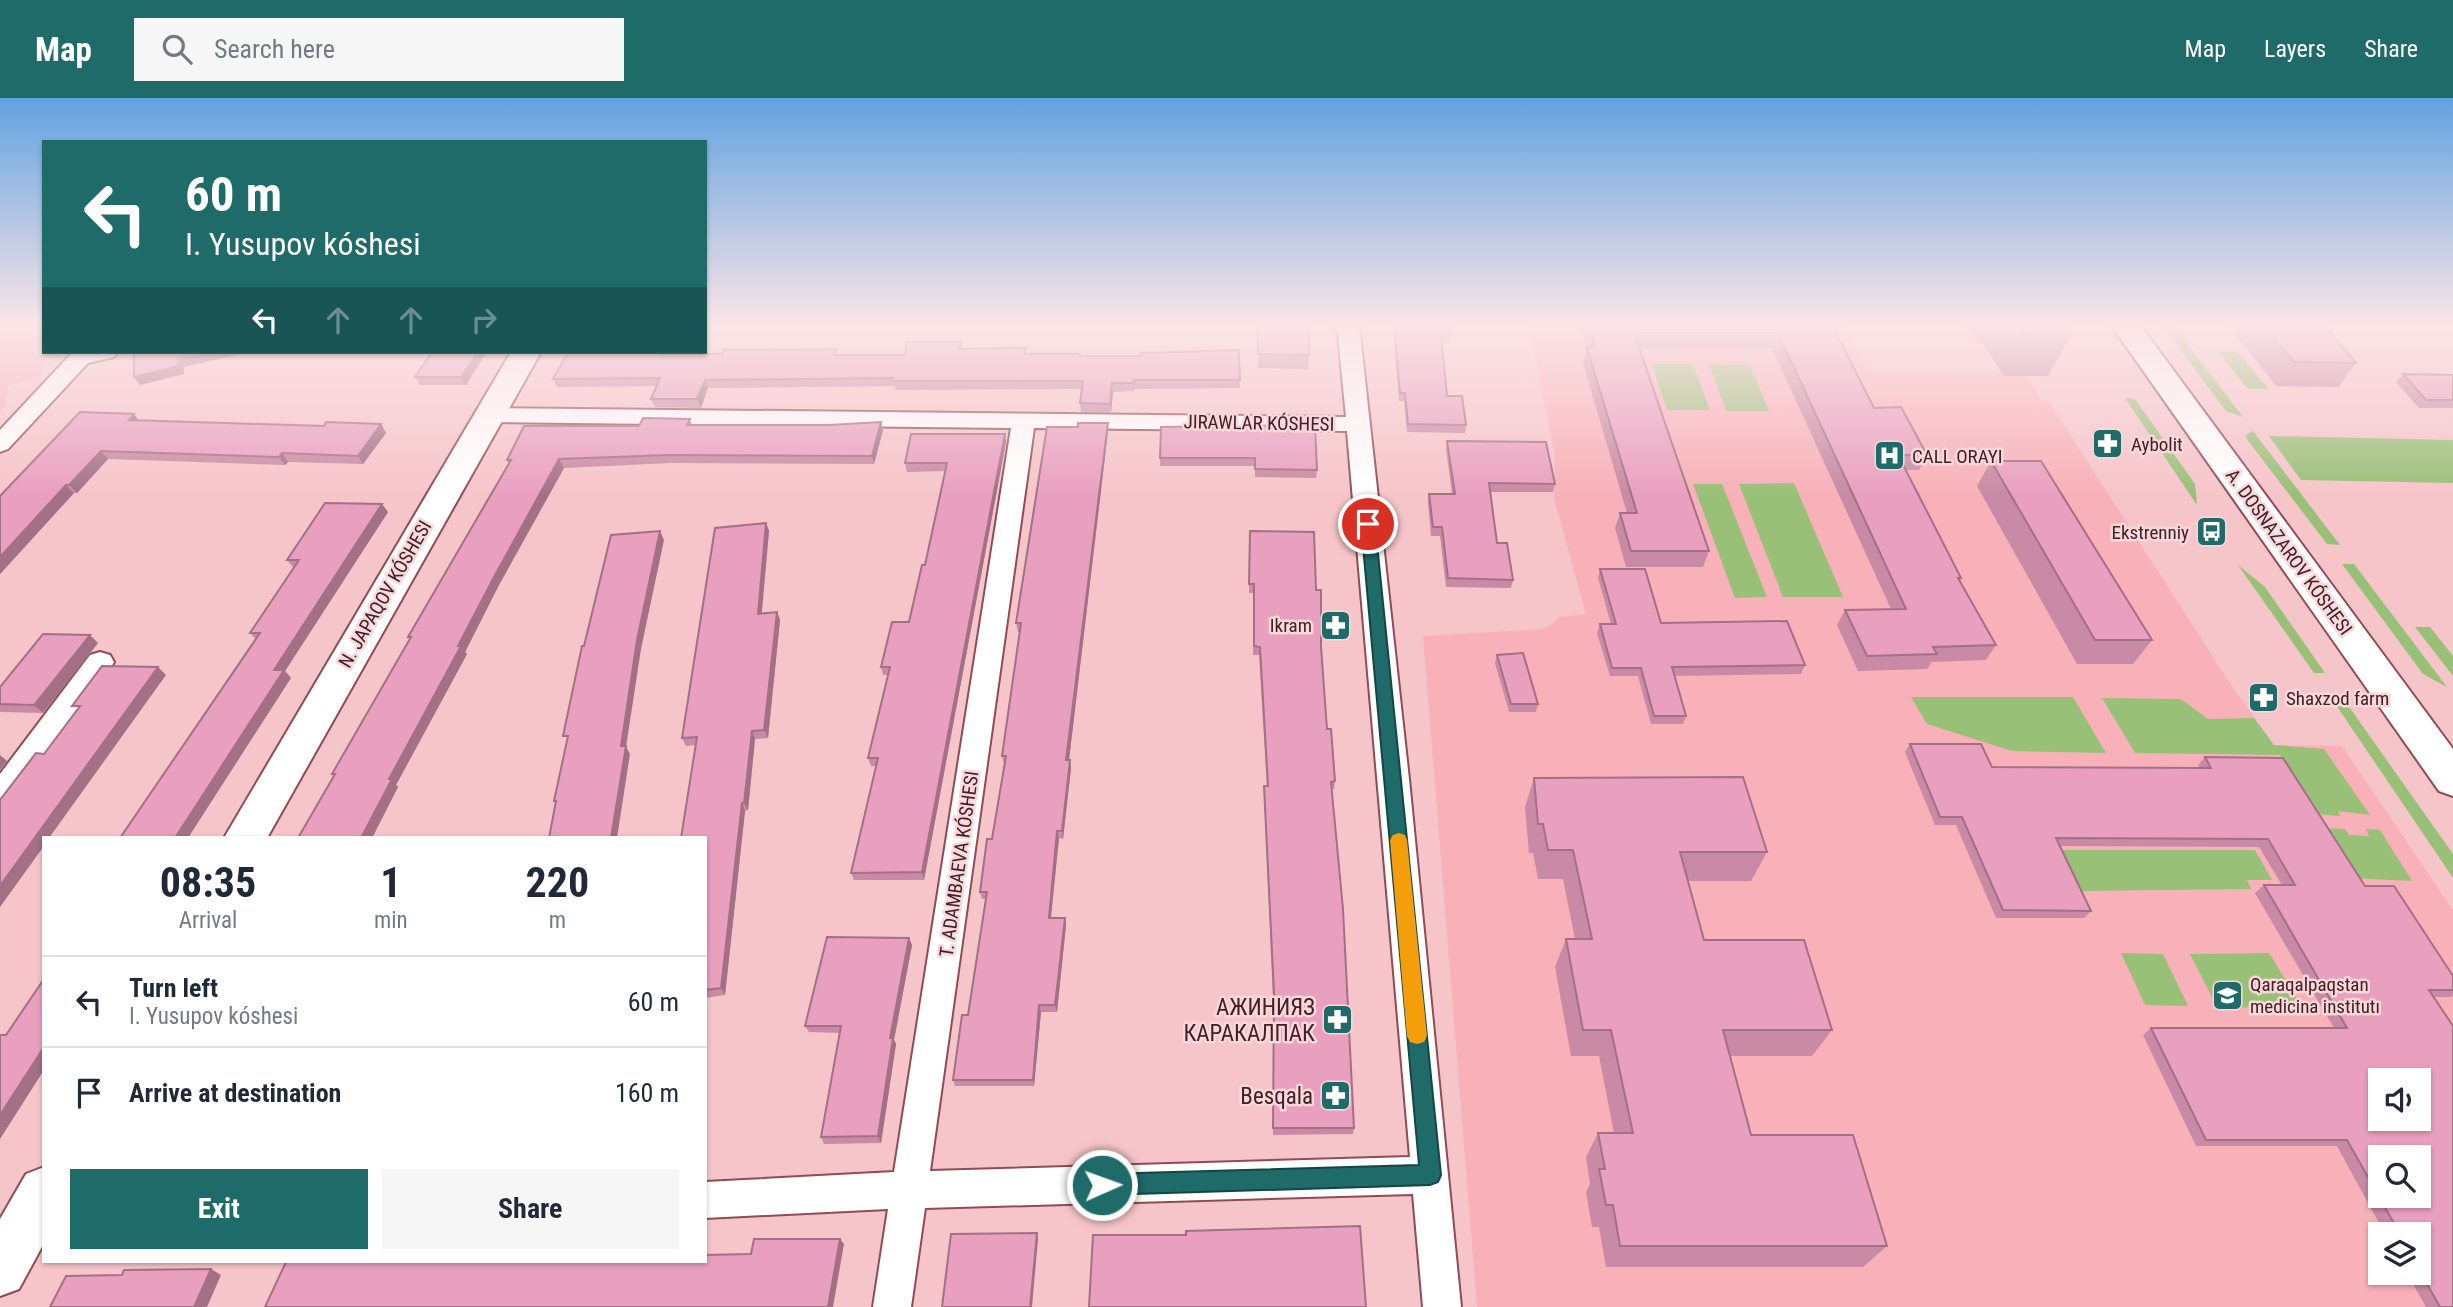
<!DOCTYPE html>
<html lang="en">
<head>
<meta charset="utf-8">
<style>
  body { margin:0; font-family:"Roboto Condensed",sans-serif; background:#f6f6f7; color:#1f2937; height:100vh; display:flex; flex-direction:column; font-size:26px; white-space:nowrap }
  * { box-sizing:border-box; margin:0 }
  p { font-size:23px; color:#747a83 }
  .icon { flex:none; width:38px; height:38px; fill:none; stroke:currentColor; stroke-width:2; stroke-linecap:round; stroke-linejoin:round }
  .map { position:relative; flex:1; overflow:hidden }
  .side { position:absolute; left:42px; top:738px; width:665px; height:427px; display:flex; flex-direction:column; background:#fff; border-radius:0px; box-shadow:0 2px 5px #0004 }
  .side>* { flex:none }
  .guide { position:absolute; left:42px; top:42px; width:665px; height:214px; border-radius:0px; box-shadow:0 2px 5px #0004; background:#1f6b69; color:#fff; overflow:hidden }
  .buttons { position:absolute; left:2368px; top:970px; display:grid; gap:14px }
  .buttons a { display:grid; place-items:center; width:63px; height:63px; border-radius:0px; background:#fff; box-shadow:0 2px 5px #0004; font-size:35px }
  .pin { position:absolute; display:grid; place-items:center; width:60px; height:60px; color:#fff; margin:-30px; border:4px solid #fff; border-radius:50%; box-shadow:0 2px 7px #0007 }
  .me { position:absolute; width:77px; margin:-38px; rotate:88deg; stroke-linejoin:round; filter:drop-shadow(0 0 5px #0008) }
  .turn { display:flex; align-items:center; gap:24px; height:147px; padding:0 28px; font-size:32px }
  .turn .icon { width:91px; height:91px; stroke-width:2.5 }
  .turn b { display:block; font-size:49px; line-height:60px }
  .lanes { display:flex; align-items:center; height:66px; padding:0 28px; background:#0003; justify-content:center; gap:35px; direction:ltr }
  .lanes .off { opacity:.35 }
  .eta { display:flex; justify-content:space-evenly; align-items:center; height:119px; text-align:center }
  .eta b { font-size:42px; font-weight:700; line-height:49px }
  .primary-button { display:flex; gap:14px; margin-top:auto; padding:14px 28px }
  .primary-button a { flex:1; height:80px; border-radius:0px; background:#1f6b69; color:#fff; font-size:28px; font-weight:700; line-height:80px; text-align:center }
  .primary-button a+a { background:#f6f6f7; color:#1f2937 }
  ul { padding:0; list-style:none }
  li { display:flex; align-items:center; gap:21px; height:91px; padding:0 28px; border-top:2px solid #e0e1e3 }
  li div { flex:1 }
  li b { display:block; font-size:26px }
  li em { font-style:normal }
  header { display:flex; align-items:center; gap:42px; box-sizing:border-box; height:98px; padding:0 35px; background:#1f6b69; color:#fff }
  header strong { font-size:33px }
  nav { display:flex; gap:38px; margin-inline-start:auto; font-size:24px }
  .search { width:490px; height:63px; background:#f6f6f7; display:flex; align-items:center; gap:18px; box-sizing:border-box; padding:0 24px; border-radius:0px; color:#747a83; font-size:26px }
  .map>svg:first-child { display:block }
  .built { fill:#f8b1b9; fill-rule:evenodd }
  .green { fill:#98c077 }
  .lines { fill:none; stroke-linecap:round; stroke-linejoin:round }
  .minor-casing { stroke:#914b55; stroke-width:4 }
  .secondary-casing { stroke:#914b55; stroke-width:4 }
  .minor { fill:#fff; fill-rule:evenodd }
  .secondary { fill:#fff; fill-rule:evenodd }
  .wall { fill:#c88aa4 }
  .shaded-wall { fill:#a37086 }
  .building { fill:#e9a0bf; stroke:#a37086; stroke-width:2; fill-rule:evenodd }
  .route { fill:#1f6b69; stroke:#144644; stroke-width:2 }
  .slow { fill:#f59e0b }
  .labels { text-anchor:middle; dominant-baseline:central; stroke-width:5; stroke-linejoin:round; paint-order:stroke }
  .street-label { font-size:19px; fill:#402125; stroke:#f9d7da }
  .poi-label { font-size:19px; fill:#402125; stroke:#f9d7da; text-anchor:start }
  .near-poi-label { font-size:23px; fill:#402125; stroke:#f9d7da; text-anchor:end }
</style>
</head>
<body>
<header>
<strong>Map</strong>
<div class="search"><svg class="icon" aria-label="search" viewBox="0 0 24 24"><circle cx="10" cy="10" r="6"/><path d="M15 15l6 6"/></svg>Search here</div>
<nav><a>Map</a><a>Layers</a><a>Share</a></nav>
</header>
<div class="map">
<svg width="2453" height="1209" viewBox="0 0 2453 1209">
  <rect width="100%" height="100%" fill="#f6c5ca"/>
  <path class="built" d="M0 227H44V254L41 278 8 288 5 307 0 313Z
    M1529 227H1844L1868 272 2022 273 2041 302H2048L2231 587 2274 647 2342 648 2453 812V1209H1477L1423 538 1544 531 1560 519 1586 516 1554 400 1555 359ZM2380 982H2418V1020H2380ZM2380 1059H2418V1097H2380ZM2380 1136H2418V1174H2380Z"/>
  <path class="green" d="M2162 227H2173L2243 319 2226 313Z
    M2218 254H2238L2269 291H2248Z
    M1652 266H1693L1710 312H1667Z
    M1709 266 1750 267 1769 313H1726Z
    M2125 300 2135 301 2195 386 2197 407Z
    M2253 333 2340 447 2327 446 2246 340 2247 336Z
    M2269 338 2453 342V385L2301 382Z
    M1794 385 1843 499H1783L1739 386Z
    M1693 386H1722L1767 499 1735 500Z
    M2342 466H2354L2447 589 2423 576Z
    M2238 467 2265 489 2325 575H2314Z
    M2415 529H2430L2453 558V578Z
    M2328 595 2340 596 2453 756V780Z
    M1911 599H2073L2106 655 2012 653 1927 626Z
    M2102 600 2181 601 2208 621 2254 620 2274 647 2324 651 2370 717 2338 713 2340 718 2314 716 2280 657 2135 655Z
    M2321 730 2345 731 2349 737 2369 738 2366 731 2380 732 2412 783 2351 780Z
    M2060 752H2255L2272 782H2247L2251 791 2079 793Z
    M2121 855 2163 856 2188 908 2145 907Z
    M2269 855 2303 910 2217 909 2190 856Z"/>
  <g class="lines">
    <defs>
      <path id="minor" d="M1337 227H1359L1409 681 1461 1209H1423L1413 1096 925 1110 911 1209H873L888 1111 705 1120V1084L894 1074 1011 330 488 324 480 322 477 317 480 312 488 310 1346 319ZM1034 330 1347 333 1410 1059 930 1073Z
        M79 254H117L114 259 88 265 8 351 0 354V332L72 255Z
        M100 554 110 557 114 564 110 571 10 707 0 710V676L90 557Z"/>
      <path id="secondary" d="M2111 227H2140L2453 651V698L2439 693Z
        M511 254H541L267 740H224Z
        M44 1069V1145L19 1191 0 1198V1121L26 1076Z"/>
    </defs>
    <use href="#minor" class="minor-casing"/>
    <use href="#secondary" class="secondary-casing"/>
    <use href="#minor" class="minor"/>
    <use href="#secondary" class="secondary"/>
  </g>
  <path class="wall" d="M1258 227 1309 257 1308 271 1258 270Z
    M1393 227H1448L1449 237 1448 245H1442L1447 298 1466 327 1465 335 1407 334 1404 303H1399Z
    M1580 227H1832L1874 310 1927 357 1919 372H1906L1961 480 1960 483 1996 547 1986 562 1932 564 1927 571 1858 573 1837 527 1845 512 1891 511 1772 250H1639L1709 453 1703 469H1626L1615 430 1620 415H1627L1583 265 1587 250Z
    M1967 227H2064L2071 237 2048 278H2004L1983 245H1978Z
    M2228 227H2324L2356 265 2338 289 2276 288Z
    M961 244 962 251 1027 256 1081 258H1141L1239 252 1240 290 1134 291V293L1113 294 1111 314H1081L1080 305 1082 291 895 292V288L708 290 701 310 655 309 651 301 657 288 557 289 553 281 568 254H664L665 256 905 257Z
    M432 254H485L486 255 466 287H420L415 279Z
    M2403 276 2453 277V310H2419L2396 284Z
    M134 316 138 322 324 328 381 326 386 335 363 366 288 364 285 367 108 361 77 395H74L0 476V398Z
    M690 321 692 327H829L881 324 883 332 874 366 671 365 564 370 499 487 465 554 467 556 396 687 398 689 372 740H298L334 678 332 676 410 542 408 539 509 366 507 362 639 328Z
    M1161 329 1317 372 1316 380 1255 379V368H1160Z
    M1108 333 1069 662 1071 670 1063 741 1059 740 1051 820H1065L1066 827 1057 914H1041L1034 988H955L953 982 968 917 986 801H982L980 794 992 741 1004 666 1002 658 1020 534H1018L1016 525Z
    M1005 336 1006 344 924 782H854L851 775 876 668H871L868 660 888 577H883L881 569 909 524 925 467 945 373 907 374 905 365Z
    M1447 343 1555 386 1553 394H1490L1497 445 1513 482 1511 490 1446 489 1440 438H1431L1428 404 1429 396H1452L1446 351Z
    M1991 363 2152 542 2133 566H2077L1977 388Z
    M388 414 285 573 291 580 250 535 294 470 287 462Z
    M766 425 769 433 761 515 777 514 780 522 768 640 755 641 748 712 745 713 725 897 705 900V740L695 647 686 648 682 640Z
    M1250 433 1316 492 1327 631 1335 683 1334 691H1331L1354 1030 1353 1036 1273 1037V902L1264 696V688H1267L1259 557H1253V495H1249Z
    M1600 471 1661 525 1805 567 1801 576 1674 578 1686 618 1683 626H1651L1638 578H1610L1597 535 1600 526H1611L1598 480Z
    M98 545 43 615 0 614V589Z
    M1497 557 1538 606 1536 614H1509L1495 565Z
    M1910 646 1992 669H2199L2198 667 2205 659 2365 788 2453 878V897L2451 899H2434L2453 1209H2426L2406 1174H2418V1136H2385L2337 1048H2196L2143 937 2151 930H2334L2255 795 2264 787H2282L2259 749 2060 748 2091 813 2084 820H1996L1956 727H1935L1905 654Z
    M1534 680 1767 754 1751 783H1688L1704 842 1832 932 1812 958H1730L1751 1037 1887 1148 1863 1169H1606L1599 1129H1592L1586 1094 1590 1086 1586 1059 1598 1035H1614L1599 958H1571L1555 869 1566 841H1575L1563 781H1538L1533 755H1529L1525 709Z
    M912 847 894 942 896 946 881 1045 824 1046 821 1039 840 935 809 934 805 928Z"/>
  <path class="shaded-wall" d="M209 254H250L184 269V276L140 287 134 279 178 261Z
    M478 254H485L486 255 466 287 461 279Z
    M705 282 708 290 701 310 697 301Z
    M1112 285 1113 294 1111 314 1110 306Z
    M134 316 140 325 129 322Z
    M881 324 883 332 874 366 872 358Z
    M1108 325V333L1068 670 1066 662Z
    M381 326 386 335 363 366 358 358Z
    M1005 336 1006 344 924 782 922 774Z
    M101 353 108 361 77 395 69 387Z
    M282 355 288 364 285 367 279 359Z
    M559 361 564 370 499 487 465 554 467 556 396 687 398 689 372 740H361L389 681 458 548 494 479Z
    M66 387 74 395 0 476V459Z
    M382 406 388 414 285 573 291 580 188 740H175L274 572Z
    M766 425 769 433 761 524 758 516Z
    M660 433 664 442 641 551 626 649 630 656 617 740H611L621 648 637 542Z
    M777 514 780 522 768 640 764 632Z
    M90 537 98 545 43 615 34 607Z
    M158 569 166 577 49 740H44V748L0 809V788Z
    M752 633 755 641 748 712 744 705Z
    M0 657 7 663 0 672Z
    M1070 662 1071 670 1063 741 1062 733Z
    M742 705 745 713 725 897 721 890Z
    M1057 733 1059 740 1050 827 1049 820Z
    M1065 820 1066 827 1057 914 1055 907Z
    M909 840 912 847 894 942 896 946 881 1045 878 1038 890 940Z
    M1039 907 1041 914 1034 988 1033 982Z
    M44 949V972L0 1041V1017Z
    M1037 1135 1038 1141 1032 1209H1030Z
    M840 1141 844 1146 833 1209H828Z
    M211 1171 221 1177 207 1209H194Z"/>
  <path class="building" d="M1258 227H1309V257L1258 256Z
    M1394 227H1448L1449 237H1441L1447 298H1462L1466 327 1408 326 1405 295H1400Z
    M1588 227H1832L1874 310 1901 309 1927 357H1898L1961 480H1958L1996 547 1933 549 1937 556 1867 558 1845 512 1906 511 1778 235H1634L1709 453H1631L1620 415H1637L1587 250 1595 249Z
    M2019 227H2064L2071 237H2025Z
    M2264 227H2324L2356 265 2294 264Z
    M907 244H961L959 251 1026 250 1025 256H1080V258H1141V255L1239 252 1240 282H1134V285H1112L1110 306 1080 305 1083 283H893V280L705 282 697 301H651L660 280 553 281 568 254H663L662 256H722L723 252 836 251 834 257H905Z
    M134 254H209L178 261V268L134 279Z
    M432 254H478L461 279H415Z
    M2403 276 2453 277V302H2426Z
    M80 314 134 316 129 322 324 328 326 324 381 326 358 358 282 355 279 359 101 353 69 387H66L0 459V398Z
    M643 320 690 321 687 327H829L881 324 872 358 668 357 559 361 494 479 458 548H461L389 681H392L361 740H298L335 676H332L411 539H408L511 362H507L524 328H639Z
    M1078 325H1108L1066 662H1070L1062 733H1057L1049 820H1065L1055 907H1039L1033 982H953L962 917H968L987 794H980L987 741H992L1006 658H1002L1021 525H1016L1046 335 1047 329H1078Z
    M1315 327 1317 372 1255 371V360H1160L1161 329Z
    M911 336H1005L922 774 851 775 878 660H868L890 569H881L892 524H909L922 467H925L947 365H905Z
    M1447 343 1546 344 1555 386 1489 385 1497 445H1507L1513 482 1448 480 1442 429H1433L1429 396H1455Z
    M1991 363H2041L2152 542H2095Z
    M325 405 382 406 274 572H284L175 740H120L260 535H250L299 462H287Z
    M766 425 758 516 777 514 764 632 752 633 744 705H742L721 890 705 892V740H681L697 639 682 640 715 430Z
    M660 433 637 542 621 648H626L611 740H549L556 703H554L568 638H563L582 548H584L611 437Z
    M1250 433 1314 434 1316 492H1321V549L1327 631H1331L1335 683 1331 684 1343 811 1354 1030H1273L1274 895 1264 688H1268L1260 549 1254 548V486H1249Z
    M1600 471H1645L1661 525 1787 523 1805 567 1672 569 1686 618H1654L1641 570H1612L1600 526H1616Z
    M43 536 90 537 34 607 0 606V589Z
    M1523 555 1538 606H1511L1497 557Z
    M102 568 158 569 0 788V702L36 655 44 656 80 608H72Z
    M1910 646H1981L1992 669 2211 670 2205 659 2283 660 2365 788H2394L2453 878V892H2429L2453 928V1209H2440L2418 1170V1136H2400L2347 1042H2206L2151 930H2347L2264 787H2295L2268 741 2056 740 2091 813 2003 812 1962 719H1940ZM2380 982H2418V1020H2380ZM2380 1059H2418V1097H2380Z
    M1743 679 1767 754H1680L1704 842H1804L1832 932H1723L1751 1037H1853L1887 1148H1620L1613 1107H1606L1599 1071H1605L1598 1035H1633L1611 932H1583L1566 841H1592L1573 752H1548L1543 726H1538L1534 680Z
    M827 839 909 840 890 940H893L878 1038 821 1039 841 928H805Z
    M44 881V949L0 1017V937H6Z
    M1360 1128 1366 1209H1089L1093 1137H1186V1133Z
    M1037 1135 1030 1209H942L951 1136Z
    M754 1141H840L828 1209H265L286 1164H705V1157L751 1156Z
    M211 1171 194 1209H50L66 1178 122 1177 124 1172Z"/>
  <linearGradient id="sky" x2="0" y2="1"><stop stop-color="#62a2e1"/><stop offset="0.57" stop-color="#fbe5e7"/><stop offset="1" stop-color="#fbe5e7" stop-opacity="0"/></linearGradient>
  <rect width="2453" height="397" fill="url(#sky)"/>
  <path class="route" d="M1368 421 1375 426 1441 1077 1438 1084 1430 1087 1102 1097 1095 1094 1092 1087 1095 1079 1102 1076 1419 1067 1361 426Z"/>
  <path class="slow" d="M1399 735 1405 737 1407 742 1427 938 1424 944 1417 946 1410 944 1407 938 1390 742 1393 737Z"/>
  <defs>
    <symbol id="pharmacy-square" viewBox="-11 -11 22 22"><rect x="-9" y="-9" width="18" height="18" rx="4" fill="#1f6b69" stroke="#f9d7da"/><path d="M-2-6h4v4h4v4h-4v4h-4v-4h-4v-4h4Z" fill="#fff"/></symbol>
    <symbol id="hospital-square" viewBox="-11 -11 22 22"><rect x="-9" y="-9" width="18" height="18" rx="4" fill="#1f6b69" stroke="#f9d7da"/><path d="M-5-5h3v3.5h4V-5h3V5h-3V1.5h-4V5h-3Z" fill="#fff"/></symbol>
    <symbol id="bus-square" viewBox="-11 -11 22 22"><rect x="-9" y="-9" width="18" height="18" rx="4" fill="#1f6b69" stroke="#f9d7da"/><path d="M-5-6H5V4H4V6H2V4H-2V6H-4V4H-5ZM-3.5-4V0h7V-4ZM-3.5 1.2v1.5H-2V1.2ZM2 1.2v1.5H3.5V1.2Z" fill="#fff"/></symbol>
    <symbol id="university-square" viewBox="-11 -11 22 22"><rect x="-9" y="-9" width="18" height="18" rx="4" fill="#1f6b69" stroke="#f9d7da"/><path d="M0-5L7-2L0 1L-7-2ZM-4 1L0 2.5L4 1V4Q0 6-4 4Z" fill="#fff"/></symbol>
  </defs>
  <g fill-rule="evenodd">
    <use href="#pharmacy-square" x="2090" y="328" width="35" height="35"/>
    <use href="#hospital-square" x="1872" y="340" width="35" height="35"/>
    <use href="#bus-square" x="2194" y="416" width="35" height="35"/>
    <use href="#pharmacy-square" x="1318" y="510" width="35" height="35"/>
    <use href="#pharmacy-square" x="2246" y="582" width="35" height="35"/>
    <use href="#university-square" x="2210" y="880" width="35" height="35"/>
    <use href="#pharmacy-square" x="1320" y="904" width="35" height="35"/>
    <use href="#pharmacy-square" x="1318" y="980" width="35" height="35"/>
  </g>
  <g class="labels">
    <g class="street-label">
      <text transform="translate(1259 325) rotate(1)">JIRAWLAR KÓSHESI</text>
      <text transform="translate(2289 454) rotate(54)">A. DOSNAZAROV KÓSHESI</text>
      <text transform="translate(385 496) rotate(-60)">N. JAPAQOV KÓSHESI</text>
      <text transform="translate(959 766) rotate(-82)">T. ADAMBAEVA KÓSHESI</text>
    </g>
    <g class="poi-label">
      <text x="2131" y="346">Aybolit</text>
      <text x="1912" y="358">CALL ORAYI</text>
      <text x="2189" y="434" text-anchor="end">Ekstrenniy</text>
      <text x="1312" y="527" text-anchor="end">Ikram</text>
      <text x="2286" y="600">Shaxzod farm</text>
      <text x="2250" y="886">Qaraqalpaqstan<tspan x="2250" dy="22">medicina institutı</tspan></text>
    </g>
    <g class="near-poi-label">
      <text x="1315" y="909">АЖИНИЯЗ<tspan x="1315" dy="26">КАРАКАЛПАК</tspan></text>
      <text x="1313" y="998">Besqala</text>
    </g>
  </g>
</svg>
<div class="buttons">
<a><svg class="icon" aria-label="sound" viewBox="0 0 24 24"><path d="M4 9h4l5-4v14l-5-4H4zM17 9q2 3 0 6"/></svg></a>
<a><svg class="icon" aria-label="search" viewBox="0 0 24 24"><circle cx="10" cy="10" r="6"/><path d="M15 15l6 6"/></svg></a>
<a><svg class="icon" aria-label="layers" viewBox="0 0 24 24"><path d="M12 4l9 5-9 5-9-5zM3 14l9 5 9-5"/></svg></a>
</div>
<div class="pin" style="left:1368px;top:426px;background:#d93025"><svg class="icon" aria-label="arrive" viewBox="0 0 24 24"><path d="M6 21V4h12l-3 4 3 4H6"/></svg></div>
<svg class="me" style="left:1102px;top:1087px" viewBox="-20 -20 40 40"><circle r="17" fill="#1f6b69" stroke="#fff" stroke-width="3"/><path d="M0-11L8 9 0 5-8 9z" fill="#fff"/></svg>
<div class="guide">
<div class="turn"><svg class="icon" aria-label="left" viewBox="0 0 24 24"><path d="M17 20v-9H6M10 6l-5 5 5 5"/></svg><div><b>60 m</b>I. Yusupov kóshesi</div></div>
<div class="lanes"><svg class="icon" aria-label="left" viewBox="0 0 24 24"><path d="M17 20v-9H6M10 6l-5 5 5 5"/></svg><svg class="icon off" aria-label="ahead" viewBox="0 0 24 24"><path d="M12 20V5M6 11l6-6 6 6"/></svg><svg class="icon off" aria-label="ahead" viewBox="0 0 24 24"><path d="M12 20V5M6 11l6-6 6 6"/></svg><svg class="icon off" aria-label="right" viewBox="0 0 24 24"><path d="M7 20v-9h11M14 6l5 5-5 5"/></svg></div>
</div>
<section class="side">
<div class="eta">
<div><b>08:35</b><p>Arrival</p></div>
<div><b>1</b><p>min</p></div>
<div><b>220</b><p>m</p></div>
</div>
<ul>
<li><svg class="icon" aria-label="left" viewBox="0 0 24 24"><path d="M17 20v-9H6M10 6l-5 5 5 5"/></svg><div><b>Turn left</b><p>I. Yusupov kóshesi</p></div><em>60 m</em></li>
<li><svg class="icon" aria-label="arrive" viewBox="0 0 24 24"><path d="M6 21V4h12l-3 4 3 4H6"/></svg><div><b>Arrive at destination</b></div><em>160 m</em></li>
</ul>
<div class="primary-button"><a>Exit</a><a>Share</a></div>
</section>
</div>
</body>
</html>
